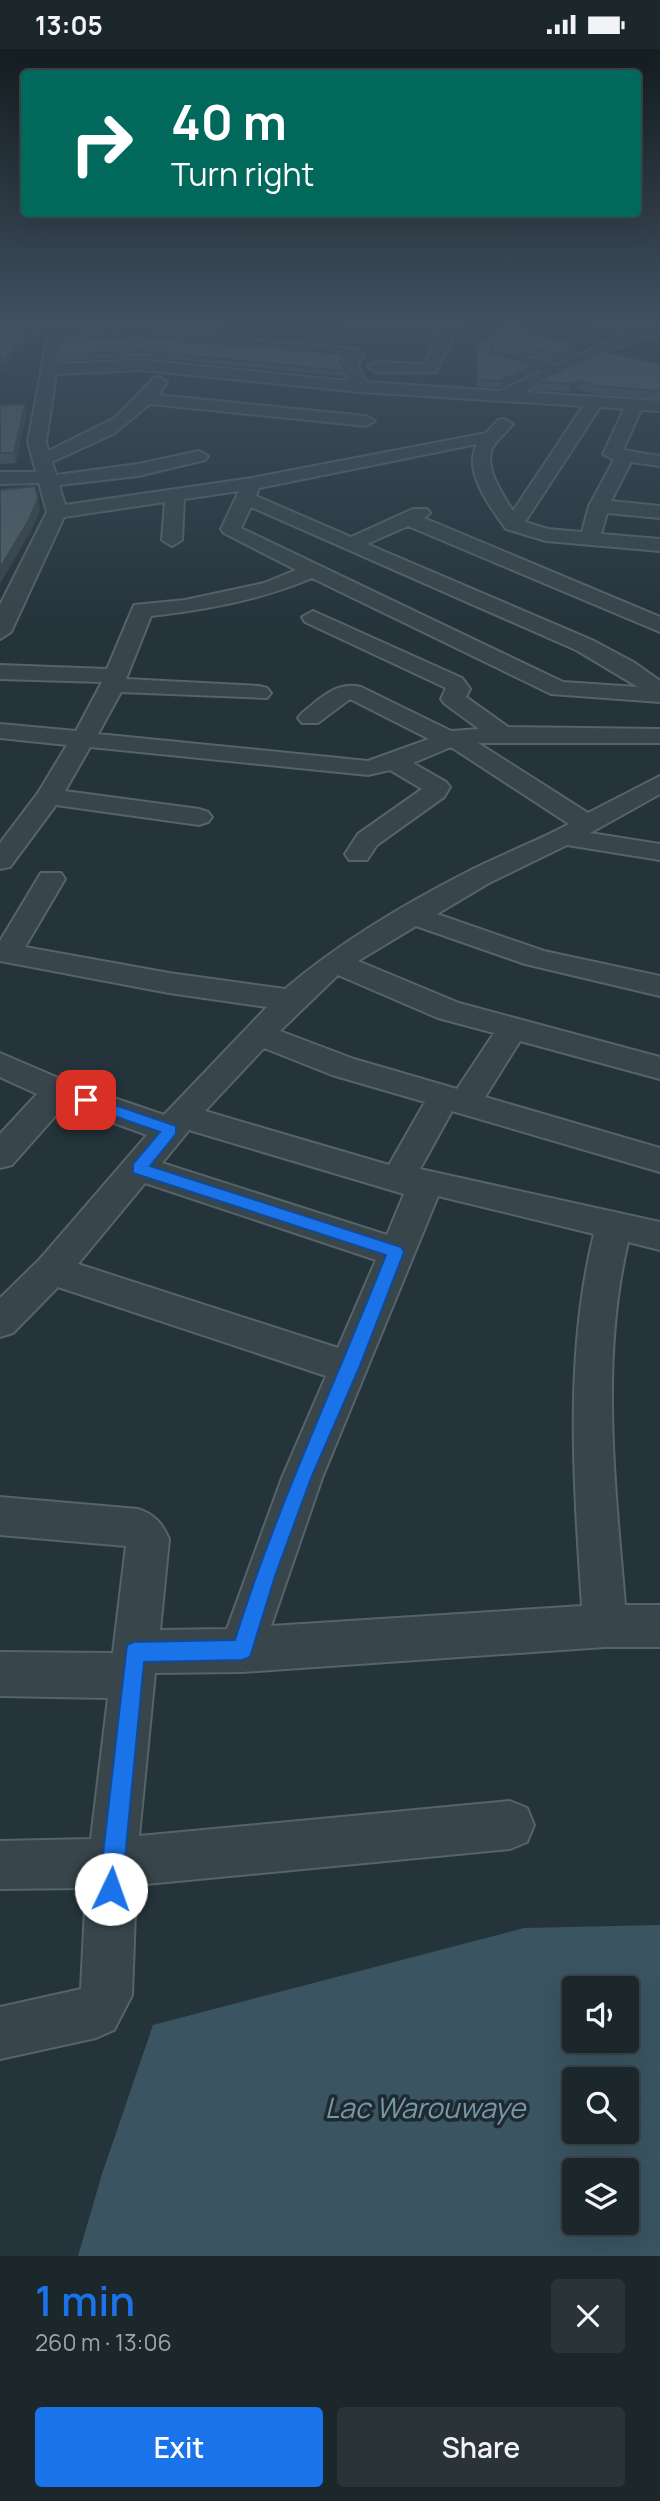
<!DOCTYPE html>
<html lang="en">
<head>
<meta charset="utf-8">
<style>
  body { margin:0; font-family:Manrope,sans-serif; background:#293338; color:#f1f3f6; height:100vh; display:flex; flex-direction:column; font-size:26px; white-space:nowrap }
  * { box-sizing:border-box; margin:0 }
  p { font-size:23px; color:#a0a5a9 }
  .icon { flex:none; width:38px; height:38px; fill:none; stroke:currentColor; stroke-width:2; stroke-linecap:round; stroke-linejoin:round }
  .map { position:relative; height:2207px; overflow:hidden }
  .drawer { display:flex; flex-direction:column; background:#1c272c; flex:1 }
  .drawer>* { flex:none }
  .banner { position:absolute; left:21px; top:21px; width:620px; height:147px; border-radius:7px; box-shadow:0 7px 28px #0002,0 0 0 2px #3a4448; background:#00695c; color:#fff; overflow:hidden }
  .tools { position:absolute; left:562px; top:1927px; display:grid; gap:14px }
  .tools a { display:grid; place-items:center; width:77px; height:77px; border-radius:7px; background:#1c272c; box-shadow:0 7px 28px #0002,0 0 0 2px #3a4448; font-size:35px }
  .pin { position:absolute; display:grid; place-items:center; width:60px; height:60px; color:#fff; margin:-30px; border-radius:14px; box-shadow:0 4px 10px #0006 }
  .me { position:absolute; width:77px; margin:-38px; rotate:3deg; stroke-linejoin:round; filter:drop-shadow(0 0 5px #0008) }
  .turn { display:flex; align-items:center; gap:24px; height:147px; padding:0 35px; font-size:32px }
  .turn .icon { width:91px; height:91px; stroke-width:2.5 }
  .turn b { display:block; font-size:49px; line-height:60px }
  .round { display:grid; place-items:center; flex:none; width:74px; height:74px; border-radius:7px; background:#293338 }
  .headline { display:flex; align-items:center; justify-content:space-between; height:119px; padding:0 35px }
  h1 { font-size:42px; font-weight:600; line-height:52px; color:#1a73e8 }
  .cta { display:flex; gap:14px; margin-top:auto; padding:14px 35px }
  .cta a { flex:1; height:80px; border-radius:7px; background:#1a73e8; color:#fff; font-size:28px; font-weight:600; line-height:80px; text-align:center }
  .cta a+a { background:#293338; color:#f1f3f6 }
  .status { display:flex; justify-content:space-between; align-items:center; height:49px; padding:0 35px; background:#1c272c; direction:ltr }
  .status svg { height:19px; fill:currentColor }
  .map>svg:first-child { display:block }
  .water { fill:#3a5461; fill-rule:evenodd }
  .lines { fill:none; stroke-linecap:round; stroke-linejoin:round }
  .minor-casing { stroke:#566369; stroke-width:4 }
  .minor { fill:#38454b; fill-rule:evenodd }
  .wall { fill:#455359 }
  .shaded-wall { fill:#384449 }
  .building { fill:#506168; stroke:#384449; stroke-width:2 }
  .route { fill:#1a73e8; stroke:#114b97; stroke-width:2 }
  .labels { text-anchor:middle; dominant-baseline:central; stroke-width:7; stroke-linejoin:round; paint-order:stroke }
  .near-water-label { font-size:28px; font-style:italic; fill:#7698a8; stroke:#1e2a30 }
</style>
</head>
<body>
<div class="status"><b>13:05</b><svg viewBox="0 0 49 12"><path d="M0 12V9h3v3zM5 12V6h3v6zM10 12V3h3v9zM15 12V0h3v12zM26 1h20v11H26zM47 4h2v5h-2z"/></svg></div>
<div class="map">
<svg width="660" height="2207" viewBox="0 0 660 2207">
  <rect width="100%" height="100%" fill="#25343b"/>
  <path class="water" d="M660 1876V2207H78L102 2125 153 1976 524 1879ZM574 1939H626V1992H574ZM574 2030H626V2082H574ZM574 2121H626V2174H574Z"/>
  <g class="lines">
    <defs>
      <path id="minor" d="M342 271 445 274 465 271 456 281 436 323H376L368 318 376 313 424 315 440 283 349 276Z
        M586 271H613L637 278 660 271V279L653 282 652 288H641L524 343 660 352V362L641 361 623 401 660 407V417L631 413 611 452 660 457V469L607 464 601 485 660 490V502L546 492 506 480C491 459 462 422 477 395L259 439 256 447 351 488 413 460H427L430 464 424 469 660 568V583L408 477 367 495 592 591 635 614 660 632V653L551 645 312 529C261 551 206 561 151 567L126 630 259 637 267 639 271 644 267 649 121 643 98 685 368 712 429 690 350 650 318 674H302L298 669 302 664C320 650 336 632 361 638L451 682 479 680 445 655 441 650 446 639 305 573 302 568 313 562 462 629 470 640 466 648 508 678 660 680V694H478L588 764 660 727V745L590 784 660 795V811L567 796 489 834 437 865 544 902 660 927V947L525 915 416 877 358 912 459 954 660 1008V1030L520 992 485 1048 660 1099V1123L452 1062 420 1120 660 1173V1201L628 1193C600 1311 615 1436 625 1556H660V1598H605L242 1623 155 1624 139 1787 510 1752 527 1759 534 1776 527 1793 510 1800 136 1836 132 1946 114 1981 96 1989 0 2010V1958L81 1940 86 1839 0 1840V1792L91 1790 108 1649 0 1647V1603L113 1604 126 1497 0 1486V1448L138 1460C155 1466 162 1474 169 1490L160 1581 227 1580 282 1429 326 1327 58 1238 13 1284 0 1288V1249L39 1211 147 1086 65 1056 12 1116 0 1119V1085L37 1045 0 1028V1004L70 1034 164 1066 267 958 169 944 0 912V892L41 824H61L65 830 25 898 169 924 285 940C340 893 406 854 471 821 503 805 537 792 569 775L451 698 413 714 446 733 450 738 444 748 377 796 367 811H349L345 805 358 785 422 740 390 721 368 726 90 698 65 742 199 760 208 763 212 768 208 773 199 776 56 756 10 818 0 820V794L38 744 67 696 0 689V675L76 682 102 633 0 630V616L107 620 134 556 185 551 264 534 296 521 224 484 221 480 239 442 184 450 182 491 172 497 162 491 165 453 64 468 11 583 0 590V556L47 463 39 434 0 435V423H36L28 393 47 290 138 282 356 300 364 305 358 316 366 333 500 342 543 322 491 308V302L497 300 557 316 625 284ZM138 292 346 309 342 316 349 332 141 311 58 315V297ZM141 321 360 343 583 357 513 462C503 446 484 419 492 400 496 391 507 383 513 375L504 370 498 371 486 384 252 429 65 456 59 436 138 427 205 411 208 407 199 402 138 415 56 426 52 413 113 385 150 355 366 377 375 372 366 367 158 346 167 333 159 328 153 330 115 369 48 402 46 393 56 325ZM600 358 624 360 603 405 614 411 589 457 582 483 548 480 525 473ZM251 458 576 601 638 638 563 633 241 479ZM338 926 438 969 494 984 457 1040 354 1010 280 982ZM264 999 332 1026 425 1053 389 1116 205 1062ZM189 1081 404 1145 387 1186 162 1114ZM145 1134 376 1211 338 1299 78 1215ZM438 1147 594 1185C564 1307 574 1433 582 1557L271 1577 322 1429Z
        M46 274 54 279 51 282 0 287V277Z"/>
    </defs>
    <use href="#minor" class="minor-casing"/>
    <use href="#minor" class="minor"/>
  </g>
  <path class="wall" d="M0 271H219L226 272 227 278 219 286 138 279 46 288 44 279 52 278 53 276 47 272 0 274Z
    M521 276 523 283 578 296 577 303 557 313 498 297 491 299V304L536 316 535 323 500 339 477 338V304Z
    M60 293 342 311 341 313 345 322V328L141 308 61 312Z
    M660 315V350L593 345 577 340 570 343 534 341 535 333Z
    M0 356 26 365 16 414 0 415Z"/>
  <path class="shaded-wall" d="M226 272 227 278 219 286V280Z
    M137 273 138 279 46 288 45 282Z
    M29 281 30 287 0 324V316Z
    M498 291V297L490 300 491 293Z
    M578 296 577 303 557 313V306Z
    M536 316 535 323 500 339V332Z
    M578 332 577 340 570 343 571 335Z
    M25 355 26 365 16 414 14 404Z
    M38 450 40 462 31 482 0 535V519Z"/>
  <path class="building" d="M54 271H219L226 272 219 280 137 273 45 282 44 279 52 278 56 273Z
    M511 274 521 276 523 283 578 296 557 306 498 291 491 293V304L536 316 500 332 477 331V297Z
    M29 281 0 316V283Z
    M137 288 342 305 340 310 345 322 141 302 60 306V293Z
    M602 302 660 315V342L595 337 578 332 571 335 535 333Z
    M25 355 14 404H0V356Z
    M35 437 38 450 29 471 0 519V441Z"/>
  <linearGradient id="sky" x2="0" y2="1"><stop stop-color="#141d20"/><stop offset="0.47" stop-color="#405060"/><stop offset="1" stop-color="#405060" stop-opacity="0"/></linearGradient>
  <rect width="660" height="580" fill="url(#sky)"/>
  <path class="route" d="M86 1046 176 1077V1085L150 1117 401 1198 404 1203 359 1319 311 1429 275 1527 250 1608 242 1611 144 1613 122 1840 119 1849 111 1852 102 1849 99 1840 127 1596 134 1593 235 1591C276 1459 335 1335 386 1206L133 1124V1115L160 1083 80 1055 78 1051Z"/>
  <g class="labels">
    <g class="near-water-label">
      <text x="425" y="2058">Lac Warouwaye</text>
    </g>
  </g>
</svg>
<div class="tools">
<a><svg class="icon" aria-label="sound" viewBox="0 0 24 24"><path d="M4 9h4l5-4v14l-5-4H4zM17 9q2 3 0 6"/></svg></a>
<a><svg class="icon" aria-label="search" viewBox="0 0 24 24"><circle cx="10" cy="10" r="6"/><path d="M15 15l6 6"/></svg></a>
<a><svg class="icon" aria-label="layers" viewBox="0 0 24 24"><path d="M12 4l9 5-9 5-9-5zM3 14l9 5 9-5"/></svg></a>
</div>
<div class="pin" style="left:86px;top:1051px;background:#d93025"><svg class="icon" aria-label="arrive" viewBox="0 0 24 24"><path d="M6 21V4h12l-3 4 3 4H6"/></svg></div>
<svg class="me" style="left:111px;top:1840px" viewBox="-20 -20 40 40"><circle r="19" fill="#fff"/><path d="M0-13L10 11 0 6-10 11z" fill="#1a73e8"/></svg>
<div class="banner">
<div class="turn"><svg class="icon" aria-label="right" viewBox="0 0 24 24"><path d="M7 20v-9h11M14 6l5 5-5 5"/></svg><div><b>40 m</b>Turn right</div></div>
</div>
</div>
<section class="drawer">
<div class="headline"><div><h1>1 min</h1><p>260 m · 13:06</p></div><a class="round"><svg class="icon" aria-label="close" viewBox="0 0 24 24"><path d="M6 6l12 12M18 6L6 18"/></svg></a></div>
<div class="cta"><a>Exit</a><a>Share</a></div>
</section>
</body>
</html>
